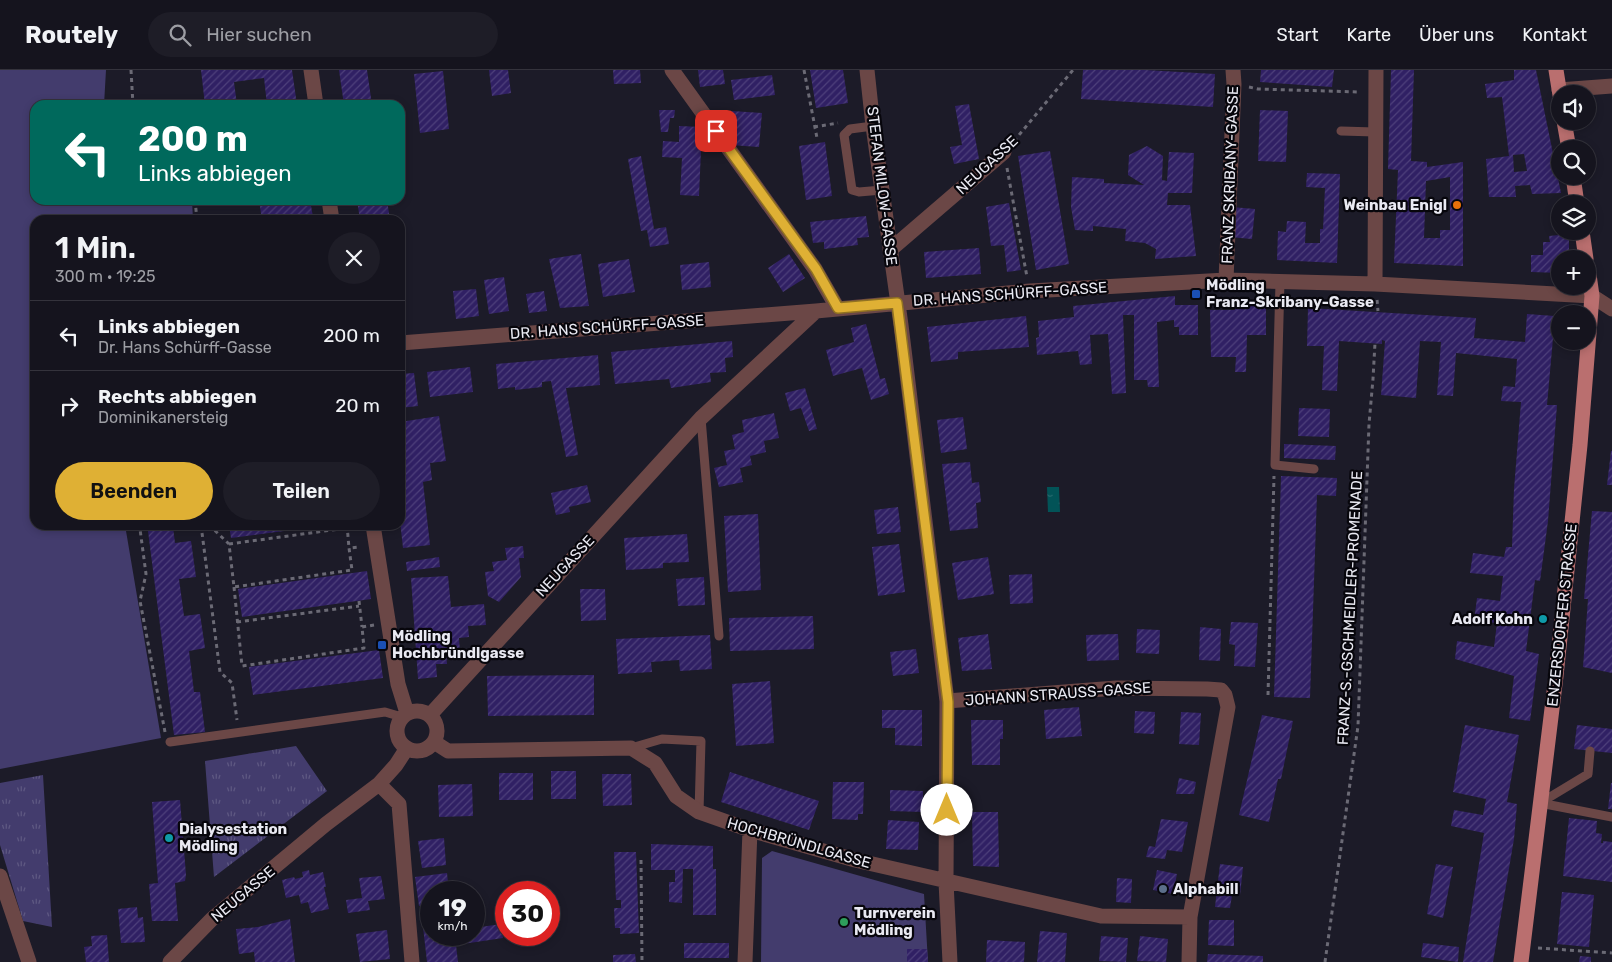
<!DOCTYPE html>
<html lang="de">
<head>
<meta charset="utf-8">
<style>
  body { margin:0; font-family:Rubik,sans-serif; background:#1e1d27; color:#f1f3f6; height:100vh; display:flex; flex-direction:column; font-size:19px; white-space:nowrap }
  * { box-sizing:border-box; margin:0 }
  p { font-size:16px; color:#9d9ea4 }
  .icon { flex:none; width:28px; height:28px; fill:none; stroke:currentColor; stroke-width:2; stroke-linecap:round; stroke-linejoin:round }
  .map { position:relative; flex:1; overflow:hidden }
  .sheet { position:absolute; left:30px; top:145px; width:375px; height:315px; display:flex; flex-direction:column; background:#15141e; border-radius:15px; box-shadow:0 2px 8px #0003,0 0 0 1px #34333c }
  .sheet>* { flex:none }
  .guide { position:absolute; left:30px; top:30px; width:375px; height:105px; border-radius:15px; box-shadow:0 2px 8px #0003,0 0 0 1px #34333c; background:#00695c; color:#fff; overflow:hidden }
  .fabs { position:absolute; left:1551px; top:15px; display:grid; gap:10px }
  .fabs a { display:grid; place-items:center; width:45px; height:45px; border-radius:50%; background:#15141e; box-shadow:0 2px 8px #0003,0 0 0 1px #34333c; font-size:25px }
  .speed { position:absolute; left:420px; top:811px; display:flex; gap:10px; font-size:25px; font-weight:700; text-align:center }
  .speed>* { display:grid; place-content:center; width:65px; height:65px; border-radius:50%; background:#15141e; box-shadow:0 2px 8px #0003,0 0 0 1px #34333c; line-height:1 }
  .speed small { font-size:12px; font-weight:400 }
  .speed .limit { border:8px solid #d22; background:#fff; color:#111 }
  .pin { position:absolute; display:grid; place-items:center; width:42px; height:42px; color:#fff; margin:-21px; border-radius:10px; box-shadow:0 2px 8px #0006 }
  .me { position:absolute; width:55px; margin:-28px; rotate:0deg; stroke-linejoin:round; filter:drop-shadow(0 0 4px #0008) }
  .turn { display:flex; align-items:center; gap:18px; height:105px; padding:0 25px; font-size:22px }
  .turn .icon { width:65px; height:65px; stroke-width:2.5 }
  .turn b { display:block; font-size:35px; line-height:42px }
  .round { display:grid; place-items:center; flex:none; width:52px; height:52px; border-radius:26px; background:#1e1d27 }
  .headline { display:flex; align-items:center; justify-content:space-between; height:85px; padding:0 25px }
  h1 { font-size:30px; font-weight:600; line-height:38px }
  .action { display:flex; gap:10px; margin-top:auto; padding:10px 25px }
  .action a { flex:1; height:58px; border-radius:30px; background:#dfb034; color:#111; font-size:20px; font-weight:600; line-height:58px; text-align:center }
  .action a+a { background:#1e1d27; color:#f1f3f6 }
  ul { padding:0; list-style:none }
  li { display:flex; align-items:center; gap:15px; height:70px; padding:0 25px; border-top:1px solid #34333c }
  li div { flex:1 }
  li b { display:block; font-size:19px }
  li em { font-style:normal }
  header { display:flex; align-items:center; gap:30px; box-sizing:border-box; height:70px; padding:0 25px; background:#15141e; border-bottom:1px solid #34333c }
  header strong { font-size:24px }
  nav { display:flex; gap:28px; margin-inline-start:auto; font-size:18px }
  .search { width:350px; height:45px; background:#1e1d27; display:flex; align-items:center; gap:12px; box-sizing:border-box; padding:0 18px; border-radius:28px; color:#9d9ea4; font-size:19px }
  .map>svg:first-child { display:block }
  .park { fill:url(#park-tufts) }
  .pitch { fill:#433c6d }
  .water { fill:url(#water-ripples) }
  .building { fill:url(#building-hatch); fill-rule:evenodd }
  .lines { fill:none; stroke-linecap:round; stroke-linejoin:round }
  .path { stroke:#6b6a75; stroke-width:3; stroke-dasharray:4 4; stroke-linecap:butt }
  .lane { stroke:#6b4746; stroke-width:9 }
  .street { stroke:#6b4746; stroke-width:15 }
  .primary { stroke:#ba6f6f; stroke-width:15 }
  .route-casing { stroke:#917222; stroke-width:12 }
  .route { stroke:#dfb034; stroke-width:9 }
  .food-dot { fill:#e8710a; stroke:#07060c; stroke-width:2 }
  .transit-dot { fill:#1a4fb4; stroke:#07060c; stroke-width:2 }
  .culture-dot { fill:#0f9aa8; stroke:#07060c; stroke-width:2 }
  .service-dot { fill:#5c6f8a; stroke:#07060c; stroke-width:2 }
  .leisure-dot { fill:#2e9e5b; stroke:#07060c; stroke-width:2 }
  .labels { text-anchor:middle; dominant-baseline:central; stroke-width:4.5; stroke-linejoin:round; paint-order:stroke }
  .street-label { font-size:15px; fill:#e9e9f2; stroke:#07060c }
  .poi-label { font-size:15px; font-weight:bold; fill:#e9e9f2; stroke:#07060c; text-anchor:start }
</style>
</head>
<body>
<header>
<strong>Routely</strong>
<div class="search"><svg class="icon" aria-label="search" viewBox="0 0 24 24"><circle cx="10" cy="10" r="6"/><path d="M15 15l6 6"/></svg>Hier suchen</div>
<nav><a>Start</a><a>Karte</a><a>Über uns</a><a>Kontakt</a></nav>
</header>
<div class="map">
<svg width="1612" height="892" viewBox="0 0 1612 892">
  <defs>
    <pattern id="park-tufts" width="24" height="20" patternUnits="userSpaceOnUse" patternTransform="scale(1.25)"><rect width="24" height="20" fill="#433c6d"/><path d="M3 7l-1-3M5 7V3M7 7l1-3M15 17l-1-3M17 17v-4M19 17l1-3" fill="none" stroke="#5e5882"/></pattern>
    <pattern id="water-ripples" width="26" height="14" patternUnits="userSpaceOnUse" patternTransform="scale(1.25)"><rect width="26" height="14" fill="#025357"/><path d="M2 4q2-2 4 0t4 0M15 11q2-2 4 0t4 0" fill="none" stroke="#276c70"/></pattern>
    <pattern id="building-hatch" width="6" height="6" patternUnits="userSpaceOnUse" patternTransform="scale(1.25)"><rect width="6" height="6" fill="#302064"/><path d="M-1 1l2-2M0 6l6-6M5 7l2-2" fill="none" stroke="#4e407b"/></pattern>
  </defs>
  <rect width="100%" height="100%" fill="#1c1b28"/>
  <path class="park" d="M296 676 327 721 214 807 205 691Z
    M43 705 52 857 23 851 0 775V713Z"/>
  <path class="pitch" d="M0 0H106L104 35H35V130H192L193 150H35V455H125L161 668 0 699Z
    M772 781 924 824 928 892H761L762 788Z"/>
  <path class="water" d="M1047 417H1059L1060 442H1048Z"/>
  <path class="building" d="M201 0H292L297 35H267L264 8 234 12 237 35H205Z
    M339 0H367L372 35H344Z
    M489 0H508L511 23 492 26Z
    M613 0H640L641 13 614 14Z
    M698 0H723L725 14 700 17Z
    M810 0H843L848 33 816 38Z
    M1083 0H1145L1215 4 1213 37 1081 29Z
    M1261 0H1334L1332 17 1260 12Z
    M1391 0H1414L1411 91 1427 92V97L1463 92V196L1394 193 1398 100 1388 99ZM1450 107V160H1440V168H1424L1426 111Z
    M1514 0H1536L1561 123 1532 124 1530 115 1515 116 1516 127H1489L1486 89 1509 86 1502 27 1487 28 1485 14 1514 10ZM1524 84 1527 101 1514 102 1513 85Z
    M443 1 449 59 420 63 414 4Z
    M772 5 775 25 734 30 731 10Z
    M969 34 979 89 954 94 950 77 962 75 955 36Z
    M659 40H675L674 48H670L668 62H661Z
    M1260 40 1288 41 1286 92 1258 91Z
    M732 41 762 43 759 77 730 75Z
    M679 56 702 57 699 126 680 125 682 88 662 87 663 71 679 72Z
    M825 72 832 126 806 130 799 76Z
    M1147 76 1163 86 1162 110 1167 111 1169 82 1194 83 1192 123H1168L1167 135H1190L1196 186 1155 189 1156 179 1145 173 1125 171 1126 159 1093 156V161L1075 160 1071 137 1072 107 1104 109V113L1144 115 1128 105 1129 85Z
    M1050 81 1069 194 1036 200 1018 86Z
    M641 86 654 159 666 157 669 174 650 177 647 160 641 161 628 89Z
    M1307 103 1340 104 1337 193 1277 190 1278 161 1286 162 1287 151 1306 152 1305 173H1320V159H1323L1325 118 1306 117Z
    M259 130H310L313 147 300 149V150H262Z
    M357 130H387L390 150H360Z
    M1009 133 1021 200 1007 202 1004 175 991 176 986 137Z
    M1232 137 1255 139 1252 169 1229 167Z
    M866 146 869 167 857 168 858 175 824 179V172L813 173 810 152Z
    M1569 164V189H1560V203L1531 202V185H1543V172H1550L1549 166Z
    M979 178 981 204 926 208 924 182Z
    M581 184 589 236 560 238 549 189Z
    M789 184 805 208 783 222 768 198Z
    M629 189 635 222 603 227 598 194Z
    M709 192 711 217 682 220 680 195Z
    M504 207 509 241 489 244 484 210Z
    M476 219 479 246 456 249 453 221Z
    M544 221 547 241 529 243 526 224Z
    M1175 226V235H1198V265H1179V257H1174V250L1157 252 1159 317H1148L1147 310H1134V245H1123L1126 323 1112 324 1108 264 1090 265 1092 294 1080 295 1078 281 1037 285 1036 268 1039 267 1038 251 1074 247 1073 236Z
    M1236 230H1266V265H1247L1246 302H1235L1236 287H1211L1210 240H1235Z
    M1308 238 1476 248 1474 268 1525 272 1527 244 1555 246 1547 335H1557L1548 451 1540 511 1535 510 1526 581 1539 584 1530 651 1509 648 1514 606 1455 589 1457 571 1494 577 1497 553 1474 551 1477 528 1500 531 1503 506 1470 503 1473 483 1504 487 1506 477H1512L1514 419 1521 332 1501 331 1503 316 1515 317 1517 289 1456 283 1453 326 1437 325 1441 272 1420 271 1416 328 1381 325 1385 271 1382 270V274L1339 271 1337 321 1322 320 1324 276H1307Z
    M1026 246 1029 277 958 282V289L931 292 927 257Z
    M866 254 880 309 885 308 889 324 871 330 862 298 833 306 826 280 854 272 851 258Z
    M732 271 733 287 725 288 726 302 710 303 711 312 671 318 669 309 615 314 611 282Z
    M598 285 600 315 566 318 578 385 566 387 551 311 542 312V317L515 320V317L498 319 496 294Z
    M470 297 473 322 430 327 427 302Z
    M414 303 418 336 400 338V304Z
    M805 318 817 359 809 361 801 338 790 341 785 323Z
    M1299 338 1330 339 1329 367 1298 366Z
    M774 343 779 368 764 371 766 382 750 386 752 395 740 398 743 412 719 417 714 398 727 395 724 381 735 379 732 365 744 362 742 350Z
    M439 346 446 391 430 393 432 410 423 412 430 475 403 478 400 451V352Z
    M963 347 967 379 941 383 937 350Z
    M1284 374 1336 376 1335 390 1284 388Z
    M1611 381H1612V415H1607Z
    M970 392 972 413 979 412 981 432 976 433 978 458 950 461 942 394Z
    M1281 406 1337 408 1336 426 1317 425 1310 628 1274 627Z
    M587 415 591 432 569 437 570 442 556 445 551 423Z
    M898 437 901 462 877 464 874 440Z
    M1592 441 1612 442V603L1583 597 1588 529H1584Z
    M758 444 761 520 728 522 724 446Z
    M229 455H322V456L231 468Z
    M173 457 175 473 191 471 196 507 179 509 184 546 200 544 205 578 189 581 194 622H200L205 662 174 665 148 461Z
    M687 464 689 492 663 493V498L626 500 624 468Z
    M899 474 905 522 878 526 872 477Z
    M523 476 524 488H519L521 507 499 532 488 526 485 502 494 501 492 492 507 490 505 478Z
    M439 487 440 497 407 501 406 492Z
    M988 487 994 524 958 530 952 493Z
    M367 501 371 529 242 547 238 519Z
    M1032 504 1033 533 1010 534 1009 505Z
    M448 506 451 537 484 534 486 555 468 556 469 567 459 568 460 581H446L447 594H436L437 607 418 609 411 508Z
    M704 507 705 535 678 536 676 509Z
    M580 519H605L606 550 581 551Z
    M813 546 814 579 730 581 729 548Z
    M1231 552 1258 553 1255 597 1234 596 1235 575 1229 574Z
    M1200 557 1221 559 1220 591 1199 590Z
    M1137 559 1160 560 1159 584 1136 583Z
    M988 564 992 599 962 601 958 568Z
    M1118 564 1119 590 1087 591 1086 565Z
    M710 565 712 599 680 601 679 590 651 592 652 602 618 604 616 569Z
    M916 579 919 603 893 606 890 582Z
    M379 580 383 608 253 625 249 597Z
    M594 605V645L488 646 487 606Z
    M770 611 774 673 736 676 732 614Z
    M1079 637 1082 666 1046 669 1044 640Z
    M882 640H922V676L895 675V658H882Z
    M1135 641 1155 642 1154 664 1134 663Z
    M1181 642 1201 643 1199 675 1179 674Z
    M1262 645 1293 651 1281 709H1278L1269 752 1239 745Z
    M971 650H1003V669H1000V695H972Z
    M1465 655 1519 665 1507 732 1517 734 1514 769 1493 892H1463L1484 763 1451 756 1454 740 1483 745 1486 729 1453 722Z
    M1577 655 1612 659V683L1574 679Z
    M551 701H576V729H551Z
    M730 702 819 731 809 760 721 732Z
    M499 703H533V730H499Z
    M602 704H631L632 735 603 736Z
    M1179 708 1196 712 1194 724H1176Z
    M833 712H864L863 744H858V750L832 749Z
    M1611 713H1612V739H1608Z
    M472 714 473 746 439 747 438 715Z
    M890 720 923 721V742L890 741Z
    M180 730 186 805 185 811 175 813 178 851H152L149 814 158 813 152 732Z
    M972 742H998L999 797 973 796Z
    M1569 748 1597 751 1596 763 1602 764 1601 773H1603V771L1612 772V812L1563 806Z
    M1161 749 1188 752 1182 782 1167 780 1165 789 1146 787 1149 776 1155 777Z
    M888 750 919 752 918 780 886 779Z
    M444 768 446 795 422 798 418 771Z
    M651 774 713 776V799H716V845H693V799H683L682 833 669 832V812H675V800H651Z
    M614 782H636L639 863 620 864V858H615L614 838H621V830H616Z
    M1220 794 1243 797 1240 825H1232L1230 838 1215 837Z
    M1436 794 1453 797 1443 848 1427 844Z
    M309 800 310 805 323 802 326 817H324L329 839 311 843 308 832 301 834 299 825 286 828 282 810 294 807 295 809 303 807 302 802Z
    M1157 800 1177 804 1173 824 1153 820Z
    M447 803 449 822H431V834L419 836 415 807Z
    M381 806 385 829 368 831 370 840 348 843 346 830 362 828 359 808Z
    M1117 808 1132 809 1131 833 1116 832Z
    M1562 822 1594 825 1589 877 1557 874Z
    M137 837 138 848 143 847 145 872 121 873 118 839Z
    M290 849 295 892H255L254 882 239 884 236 859 258 857Z
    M1209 850H1234V876L1208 875Z
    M501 854 503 868 456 875 458 892H427L423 857 431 855V865H474V858Z
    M387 860 390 889 360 892 356 864Z
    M1040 861 1067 863 1065 892H1037Z
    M107 865 109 892H86L84 877 92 876 91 866Z
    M1101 866 1128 868 1126 892 1099 891Z
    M1140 866 1168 869 1166 892 1137 891Z
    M987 870 1025 872 1024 892H986Z
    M684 873H729V888H684Z
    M1423 873 1459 877 1458 892 1421 887Z
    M907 879H927L928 892H907Z
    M635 884 636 892H613V885Z
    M1208 884 1263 886V892H1207Z
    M1580 886 1591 887V892H1579Z"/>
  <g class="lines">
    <path class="path" d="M131 0 133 35
      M804 0 817 68
      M1249 17 1258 19 1360 22
      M814 57 838 53
      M1014 71 1073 0
      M1007 98 1027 207
      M195 130 197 150
      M1377 230 1378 241
      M201 455 220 602 232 613 237 650
      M209 455 229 474 234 517 352 500 349 478 360 477
      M347 455 349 478
      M229 474 347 458
      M234 517 242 596 364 578 362 557 374 555
      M359 531 362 557
      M237 552 359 536
      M1268 625 1274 406
      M165 662 140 531 146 504 140 459 172 455
      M641 790 642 892
      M1538 878 1612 883
      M1325 892 1358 656 1369 354 1373 309 1375 273"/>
    <path class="lane" d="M873 56 850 59 844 65 852 120 859 122 882 120
      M1341 61 1375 62
      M1280 212 1275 395 1314 399
      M701 348 719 566
      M170 672 385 642 402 647
      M631 678 662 669 701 671 699 742
      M1540 733 1588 704 1590 681
      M1540 733 1612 747"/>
    <path class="street" d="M311 0 316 35
      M672 0 815 199 838 239
      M867 0 873 56 901 255 947 631 946 812 950 892
      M1559 20 1612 16
      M329 130 332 150
      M890 180 1004 82
      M1226 210 1234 14 1233 0
      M1375 214 1376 0
      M400 273 816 241 1030 221 1226 210 1375 214 1592 226 1612 239
      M373 455 398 614 407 643
      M947 631 1116 618 1207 619 1221 620 1225 625 1228 637 1190 847 1189 892
      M397 661a20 20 0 1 1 40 0a20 20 0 1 1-40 0Z
      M430 645 701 348 816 241
      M434 672 448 681 631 678 655 693 676 726 699 742 750 760 855 790 1101 846 1190 847
      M379 714 399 734 412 892
      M0 806 29 892
      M170 892 212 849 326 754 379 714 396 695 407 678
      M745 892 750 760"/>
    <path class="primary" d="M1556 0 1560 25
      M1564 51 1569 79
      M1573 106 1577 134
      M1582 161 1586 189
      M1521 892 1556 606 1580 375 1592 226 1588 197"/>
  </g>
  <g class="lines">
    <defs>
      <path id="route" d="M716 61 816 199 838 238 897 233 948 632 947 740"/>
    </defs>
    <use href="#route" class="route-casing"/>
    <use href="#route" class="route"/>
  </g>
  <circle class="food-dot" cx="1457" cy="135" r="5"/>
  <g class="transit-dot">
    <rect x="1191" y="219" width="10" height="10" rx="2.5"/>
    <rect x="377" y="570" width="10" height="10" rx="2.5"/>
  </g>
  <g class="culture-dot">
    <circle cx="1543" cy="549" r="5"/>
    <circle cx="169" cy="768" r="5"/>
  </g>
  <circle class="service-dot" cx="1163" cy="819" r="5"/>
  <circle class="leisure-dot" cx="844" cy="852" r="5"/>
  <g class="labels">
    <g class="street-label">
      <text transform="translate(987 95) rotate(-43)">NEUGASSE</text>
      <text transform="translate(1230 105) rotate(-88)">FRANZ SKRIBANY-GASSE</text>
      <text transform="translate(882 116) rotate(83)">STEFAN MILOW-GASSE</text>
      <text transform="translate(1010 224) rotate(-4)">DR. HANS SCHÜRFF-GASSE</text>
      <text transform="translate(607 257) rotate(-4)">DR. HANS SCHÜRFF-GASSE</text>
      <text transform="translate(565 496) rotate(-47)">NEUGASSE</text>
      <text transform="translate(1350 538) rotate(-87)">FRANZ-S.-GSCHMEIDLER-PROMENADE</text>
      <text transform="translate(1562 545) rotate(-84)">ENZERSDORFER STRASSE</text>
      <text transform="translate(1058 624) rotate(-4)">JOHANN STRAUSS-GASSE</text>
      <text transform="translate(799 773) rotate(16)">HOCHBRÜNDLGASSE</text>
      <text transform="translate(243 824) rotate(-40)">NEUGASSE</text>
    </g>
    <g class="poi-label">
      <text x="1447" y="135" text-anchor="end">Weinbau Enigl</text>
      <text x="1206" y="215">Mödling<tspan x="1206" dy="17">Franz-Skribany-Gasse</tspan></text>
      <text x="1533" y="549" text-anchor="end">Adolf Kohn</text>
      <text x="392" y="566">Mödling<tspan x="392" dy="17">Hochbründlgasse</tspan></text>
      <text x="179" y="759">Dialysestation<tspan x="179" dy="17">Mödling</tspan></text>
      <text x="1173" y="819">Alphabill</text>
      <text x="854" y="843">Turnverein<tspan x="854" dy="17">Mödling</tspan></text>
    </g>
  </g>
</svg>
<div class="fabs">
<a><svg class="icon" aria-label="sound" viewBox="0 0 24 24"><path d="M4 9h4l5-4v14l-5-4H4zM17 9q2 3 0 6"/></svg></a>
<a><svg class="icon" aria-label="search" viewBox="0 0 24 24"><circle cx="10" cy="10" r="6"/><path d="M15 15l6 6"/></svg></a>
<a><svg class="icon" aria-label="layers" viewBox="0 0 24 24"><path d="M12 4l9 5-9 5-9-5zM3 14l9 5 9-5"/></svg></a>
<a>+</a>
<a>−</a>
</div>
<div class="speed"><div>19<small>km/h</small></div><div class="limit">30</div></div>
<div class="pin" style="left:716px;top:61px;background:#d93025"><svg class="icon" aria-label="arrive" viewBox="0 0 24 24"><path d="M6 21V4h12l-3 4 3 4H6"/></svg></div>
<svg class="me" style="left:947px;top:740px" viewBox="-20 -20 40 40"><circle r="19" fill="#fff"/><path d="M0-13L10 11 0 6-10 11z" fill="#dfb034"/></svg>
<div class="guide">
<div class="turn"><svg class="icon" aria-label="left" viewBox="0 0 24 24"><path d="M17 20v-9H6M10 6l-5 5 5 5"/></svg><div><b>200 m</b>Links abbiegen</div></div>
</div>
<section class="sheet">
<div class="headline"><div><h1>1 Min.</h1><p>300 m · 19:25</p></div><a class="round"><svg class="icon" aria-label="close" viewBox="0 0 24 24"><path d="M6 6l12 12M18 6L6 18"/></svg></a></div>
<ul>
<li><svg class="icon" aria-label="left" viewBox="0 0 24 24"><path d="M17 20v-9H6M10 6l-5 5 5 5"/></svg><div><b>Links abbiegen</b><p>Dr. Hans Schürff-Gasse</p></div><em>200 m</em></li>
<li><svg class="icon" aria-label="right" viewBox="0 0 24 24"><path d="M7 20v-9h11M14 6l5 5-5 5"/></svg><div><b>Rechts abbiegen</b><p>Dominikanersteig</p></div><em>20 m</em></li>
</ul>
<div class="action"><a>Beenden</a><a>Teilen</a></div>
</section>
</div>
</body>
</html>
